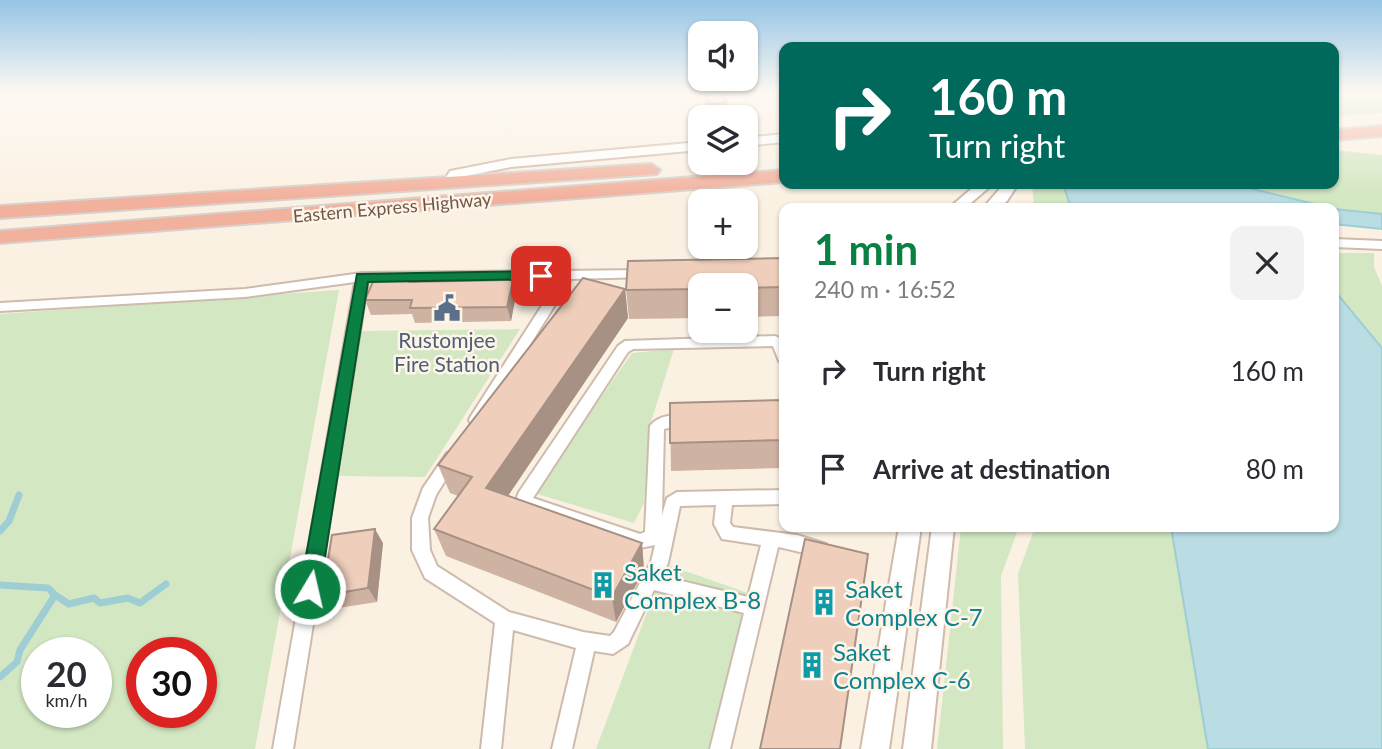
<!DOCTYPE html>
<html lang="en">
<head>
<meta charset="utf-8">
<style>
  body { margin:0; font-family:Lato,sans-serif; background:#f2f2f3; color:#2b2b33; height:100vh; display:flex; flex-direction:column; font-size:26px; white-space:nowrap }
  * { box-sizing:border-box; margin:0 }
  p { font-size:23px; color:#7c7c81 }
  .icon { flex:none; width:38px; height:38px; fill:none; stroke:currentColor; stroke-width:2; stroke-linecap:round; stroke-linejoin:round }
  .map { position:relative; flex:1; overflow:hidden }
  .sheet { position:absolute; left:779px; top:203px; width:560px; height:329px; display:flex; flex-direction:column; background:#fff; border-radius:14px; box-shadow:0 2px 5px #0004 }
  .sheet>* { flex:none }
  .banner { position:absolute; left:779px; top:42px; width:560px; height:147px; border-radius:14px; box-shadow:0 2px 5px #0004; background:#00695c; color:#fff; overflow:hidden }
  .controls { position:absolute; left:688px; top:21px; display:grid; gap:14px }
  .controls a { display:grid; place-items:center; width:70px; height:70px; border-radius:14px; background:#fff; box-shadow:0 2px 5px #0004; font-size:35px }
  .speed { position:absolute; left:21px; top:637px; display:flex; gap:14px; font-size:35px; font-weight:700; text-align:center }
  .speed>* { display:grid; place-content:center; width:91px; height:91px; border-radius:50%; background:#fff; box-shadow:0 2px 5px #0004; line-height:1 }
  .speed small { font-size:18px; font-weight:400 }
  .speed .limit { border:10px solid #d22; background:#fff; color:#111 }
  .pin { position:absolute; display:grid; place-items:center; width:60px; height:60px; color:#fff; margin:-30px; border-radius:14px; box-shadow:0 4px 10px #0006 }
  .me { position:absolute; width:77px; margin:-38px; rotate:9deg; stroke-linejoin:round; filter:drop-shadow(0 0 5px #0008) }
  .turn { display:flex; align-items:center; gap:24px; height:147px; padding:0 35px; font-size:32px }
  .turn .icon { width:91px; height:91px; stroke-width:2.5 }
  .turn b { display:block; font-size:49px; line-height:60px }
  .round { display:grid; place-items:center; flex:none; width:74px; height:74px; border-radius:14px; background:#f2f2f3 }
  .summary { display:flex; align-items:center; justify-content:space-between; height:119px; padding:0 35px }
  h1 { font-size:42px; font-weight:700; line-height:52px; color:#0b8043 }
  ul { padding:0; list-style:none }
  li { display:flex; align-items:center; gap:21px; height:98px; padding:0 35px }
  li div { flex:1 }
  li b { display:block; font-size:26px }
  li em { font-style:normal }
  .map>svg:first-child { display:block }
  .green { fill:#d2e7c2; fill-rule:evenodd }
  .water { fill:#b9dde3; stroke:#9fcdd4; stroke-width:2 }
  .lines { fill:none; stroke-linecap:round; stroke-linejoin:round }
  .stream { stroke:#9fcdd4; stroke-width:7 }
  .street-casing { stroke:#cdbbad; stroke-width:4 }
  .secondary-casing { stroke:#d0baaa; stroke-width:4 }
  .highway-casing { stroke:#d7d0cc; stroke-width:4 }
  .street { fill:#fff; fill-rule:evenodd }
  .secondary { fill:#fff; fill-rule:evenodd }
  .highway { fill:#f2b19d; fill-rule:evenodd }
  .wall { fill:#ceb2a2 }
  .shaded-wall { fill:#a79184 }
  .building { fill:#efcfbc; stroke:#a79184; stroke-width:2 }
  .route { fill:#0b8043; stroke:#07532c; stroke-width:2 }
  .labels { text-anchor:middle; dominant-baseline:central; stroke-width:5; stroke-linejoin:round; paint-order:stroke }
  .far-street-label { font-size:18px; fill:#71574a; stroke:#fef5e9 }
  .service-label { font-size:21px; fill:#4e5e75; stroke:#fef5e9 }
  .near-culture-label { font-size:24px; fill:#0d838f; stroke:#fef5e9; text-anchor:start }
</style>
</head>
<body>
<div class="map">
<svg width="1382" height="749" viewBox="0 0 1382 749">
  <rect width="100%" height="100%" fill="#fbf1e3"/>
  <path class="green" d="M1334 93H1382V113L1334 116Z
    M1334 150 1382 155V214L1315 206 1232 184H1334Z
    M1032 184H1063L1071 208H1034Z
    M1334 253H1374V267L1382 286V348L1334 290Z
    M339 290 255 749H0V314ZM37 653H96V712H37ZM142 653H201V712H142Z
    M520 329 425 477 336 476 360 331Z
    M674 349 649 428 644 503 634 523 534 493 632 353Z
    M961 527H1019L1001 576 1003 749H937Z
    M1035 527H1171L1208 749H1025L1018 574Z
    M665 564 748 593 708 749H596Z"/>
  <path class="water" d="M1063 184H1232L1331 208H1071Z
    M1334 209 1382 214V229L1334 224Z
    M1334 290 1382 348V749H1208L1171 527H1334Z"/>
  <g class="lines">
    <path class="stream" d="M0 531 9 521 19 495
      M0 585 48 588 55 595 20 650 17 662 0 677
      M55 595 69 604 94 598 100 603 128 598 140 603 166 584"/>
    <defs>
      <path id="street" d="M1334 239 1382 241V249L1334 247Z
        M645 270 649 271 651 274 649 277 571 279 481 424H471L469 420 471 416 559 279 368 281 293 749H273L355 282 245 297 0 311V303L245 289 362 273Z
        M775 336 784 340V363L779 361 773 346 633 349 628 352 533 498 640 534 645 532 650 426C658 415 678 413 691 416L693 420 691 424 664 429 662 515 667 498 677 492 784 490V504L732 505 730 523 733 527 797 535 826 544 828 549 826 554C817 558 790 549 778 547L730 749H710L744 613 654 590 628 644 613 654 594 651 572 749H552L576 648 513 630 501 749H481L495 623 425 578 412 550V518L423 488 447 453 452 451 457 453 460 457 436 495 428 518 430 550 437 566 509 612 583 632 610 636 614 632 651 562 655 545 640 548 522 508 517 497 519 492 618 346 625 341ZM716 505 714 524 722 539 761 545 748 597 661 576 668 563 680 506Z"/>
      <path id="secondary" d="M784 134V142L746 146V138Z
        M700 142V150L511 167 460 177 455 185 450 186 443 182 450 171 511 159Z
        M977 184H993L965 208H949Z
        M1004 184H1018L1007 201 999 208H983Z
        M899 527H921L889 749H861Z
        M932 527H954L931 749H903Z"/>
      <path id="highway" d="M1382 126V136L1334 140V130Z
        M651 164 660 170 657 174 0 218V206Z
        M784 170V182L0 243V231Z"/>
    </defs>
    <use href="#street" class="street-casing"/>
    <use href="#secondary" class="secondary-casing"/>
    <use href="#highway" class="highway-casing"/>
    <use href="#street" class="street"/>
    <use href="#secondary" class="secondary"/>
    <use href="#highway" class="highway"/>
  </g>
  <path class="wall" d="M704 93 727 102V112L710 114 704 101Z
    M784 258V316L746 317V285H700V318L629 319 626 290Z
    M513 280 516 295 511 321 415 323 412 314 371 315 365 300 413 282Z
    M625 289 628 318 508 496 642 543 644 570 616 622 446 556 434 529 458 496 450 493 438 465Z
    M784 400V468L671 471 670 403Z
    M383 543 377 602 332 609 322 596Z"/>
  <path class="shaded-wall" d="M513 280 516 295 511 321 507 307Z
    M625 289 628 318 495 515 486 488Z
    M375 529 383 543 377 602 368 588Z
    M642 543 644 570 616 622 612 597Z"/>
  <path class="building" d="M705 93H723L727 102 710 104Z
    M784 258V287L746 288V285H700V289L626 290 628 261Z
    M583 278 625 289 486 488 642 543 612 597 434 529 472 477 438 465Z
    M374 279H412L410 282 513 280 507 307 410 308 412 300H365Z
    M784 400V440L670 443V403Z
    M375 529 368 588 322 596 332 535Z
    M805 539 868 554 840 749H760Z"/>
  <linearGradient id="sky" x2="0" y2="1"><stop stop-color="#95c4e6"/><stop offset="0.47" stop-color="#fdf9f2"/><stop offset="1" stop-color="#fdf9f2" stop-opacity="0"/></linearGradient>
  <rect width="1382" height="198" fill="url(#sky)"/>
  <path class="route" d="M541 271 548 276 546 279 368 282 320 589 317 596 310 599 303 596 300 589 357 274Z"/>
  <defs>
    <symbol id="civic-bare" viewBox="-9 -9 18 18"><path d="M-.6-6.5H3V-4.5H.6V-3L4-1V1h2V6H-6V1h2V-1L-.6-3ZM-1.2 2.5V6h2.4V2.5Z" fill="#5c6f8a" stroke="#fef5e9" stroke-width="2.5" paint-order="stroke"/></symbol>
    <symbol id="building-bare" viewBox="-9 -9 18 18"><path d="M-4-6H4V6H1V3H-1V6H-4ZM-2.5-4.3h1.7v1.8h-1.7ZM.8-4.3h1.7v1.8H.8ZM-2.5-1h1.7V.8h-1.7ZM.8-1h1.7V.8H.8Z" fill="#0f9aa8" stroke="#fef5e9" stroke-width="2.5" paint-order="stroke"/></symbol>
  </defs>
  <g fill-rule="evenodd">
    <use href="#civic-bare" x="428" y="289" width="38" height="38"/>
    <use href="#building-bare" x="584" y="566" width="38" height="38"/>
    <use href="#building-bare" x="805" y="583" width="38" height="38"/>
    <use href="#building-bare" x="793" y="646" width="38" height="38"/>
  </g>
  <g class="labels">
    <g class="far-street-label">
      <text transform="translate(392 207) rotate(-5)">Eastern Express Highway</text>
    </g>
    <g class="service-label">
      <text x="447" y="339">Rustomjee<tspan x="447" dy="24">Fire Station</tspan></text>
    </g>
    <g class="near-culture-label">
      <text x="624" y="571">Saket<tspan x="624" dy="28">Complex B-8</tspan></text>
      <text x="845" y="588">Saket<tspan x="845" dy="28">Complex C-7</tspan></text>
      <text x="833" y="651">Saket<tspan x="833" dy="28">Complex C-6</tspan></text>
    </g>
  </g>
</svg>
<div class="controls">
<a><svg class="icon" aria-label="sound" viewBox="0 0 24 24"><path d="M4 9h4l5-4v14l-5-4H4zM17 9q2 3 0 6"/></svg></a>
<a><svg class="icon" aria-label="layers" viewBox="0 0 24 24"><path d="M12 4l9 5-9 5-9-5zM3 14l9 5 9-5"/></svg></a>
<a>+</a>
<a>−</a>
</div>
<div class="speed"><div>20<small>km/h</small></div><div class="limit">30</div></div>
<div class="pin" style="left:541px;top:276px;background:#d93025"><svg class="icon" aria-label="arrive" viewBox="0 0 24 24"><path d="M6 21V4h12l-3 4 3 4H6"/></svg></div>
<svg class="me" style="left:310px;top:589px" viewBox="-20 -20 40 40"><circle r="17" fill="#0b8043" stroke="#fff" stroke-width="3"/><path d="M0-11L8 9 0 5-8 9z" fill="#fff"/></svg>
<div class="banner">
<div class="turn"><svg class="icon" aria-label="right" viewBox="0 0 24 24"><path d="M7 20v-9h11M14 6l5 5-5 5"/></svg><div><b>160 m</b>Turn right</div></div>
</div>
<section class="sheet">
<div class="summary"><div><h1>1 min</h1><p>240 m · 16:52</p></div><a class="round"><svg class="icon" aria-label="close" viewBox="0 0 24 24"><path d="M6 6l12 12M18 6L6 18"/></svg></a></div>
<ul>
<li><svg class="icon" aria-label="right" viewBox="0 0 24 24"><path d="M7 20v-9h11M14 6l5 5-5 5"/></svg><div><b>Turn right</b></div><em>160 m</em></li>
<li><svg class="icon" aria-label="arrive" viewBox="0 0 24 24"><path d="M6 21V4h12l-3 4 3 4H6"/></svg><div><b>Arrive at destination</b></div><em>80 m</em></li>
</ul>
</section>
</div>
</body>
</html>
